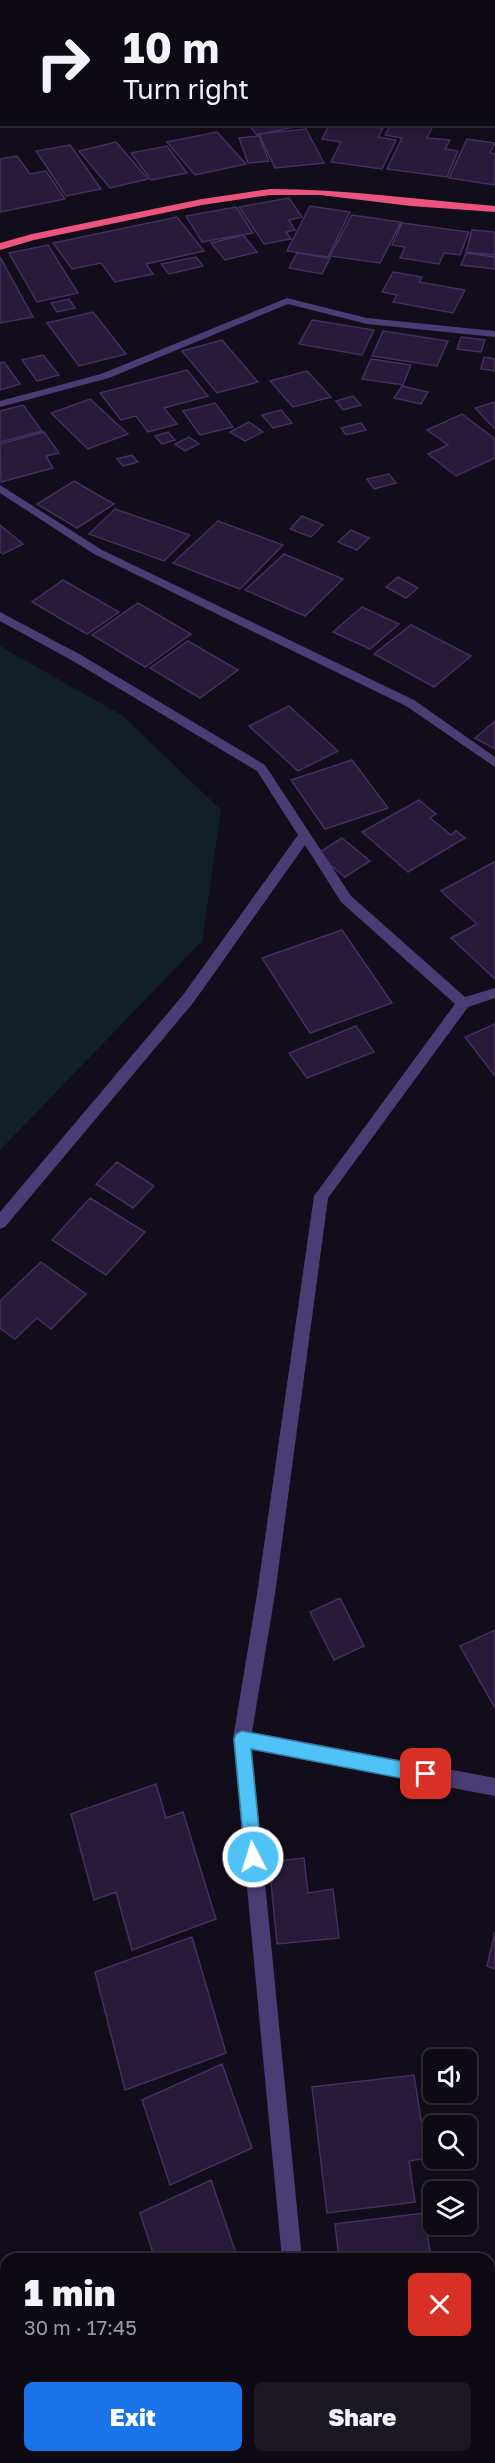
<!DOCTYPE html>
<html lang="en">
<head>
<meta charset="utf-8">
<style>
  body { margin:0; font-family:"Golos Text",sans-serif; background:#1c1822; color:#f1f3f6; height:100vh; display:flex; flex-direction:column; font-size:22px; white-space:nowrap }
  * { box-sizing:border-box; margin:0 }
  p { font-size:20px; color:#9b9aa0 }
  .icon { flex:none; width:33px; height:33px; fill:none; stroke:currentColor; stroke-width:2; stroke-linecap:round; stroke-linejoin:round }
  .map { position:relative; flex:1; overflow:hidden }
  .panel { position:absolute; left:0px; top:2253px; width:495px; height:210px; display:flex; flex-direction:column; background:#0e0a14; border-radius:18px 18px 0 0; box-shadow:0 3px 9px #0003,0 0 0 2px #2e2b34 }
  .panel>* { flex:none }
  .hud { position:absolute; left:0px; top:0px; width:495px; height:126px; box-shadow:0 3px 9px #0003,0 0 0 2px #2e2b34; background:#0e0a14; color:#f1f3f6; overflow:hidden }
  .fabs { position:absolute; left:423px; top:2049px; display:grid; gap:12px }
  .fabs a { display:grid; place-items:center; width:54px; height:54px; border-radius:9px; background:#0e0a14; box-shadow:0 3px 9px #0003,0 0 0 2px #2e2b34; font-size:30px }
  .pin { position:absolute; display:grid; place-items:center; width:51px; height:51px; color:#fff; margin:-26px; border-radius:12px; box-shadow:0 3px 9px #0006 }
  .me { position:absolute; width:66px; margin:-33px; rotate:355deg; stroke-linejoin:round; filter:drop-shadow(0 0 4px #0008) }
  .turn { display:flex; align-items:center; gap:21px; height:126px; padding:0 24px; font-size:27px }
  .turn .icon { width:78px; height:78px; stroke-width:2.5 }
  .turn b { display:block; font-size:42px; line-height:51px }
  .round { display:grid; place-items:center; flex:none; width:63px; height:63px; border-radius:9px; background:#1c1822 }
  .overview { display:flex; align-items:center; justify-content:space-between; height:102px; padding:0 24px }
  h1 { font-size:36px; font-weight:800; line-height:45px }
  .primary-button { display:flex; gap:12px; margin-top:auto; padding:12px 24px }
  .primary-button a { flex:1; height:69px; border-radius:9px; background:#1a73e8; color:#fff; font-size:24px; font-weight:800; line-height:69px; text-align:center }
  .primary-button a+a { background:#1c1822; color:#f1f3f6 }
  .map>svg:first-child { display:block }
  .green { fill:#112024 }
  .building { fill:#271b39; stroke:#442f63; stroke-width:1.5 }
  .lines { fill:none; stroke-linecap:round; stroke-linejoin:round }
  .minor { fill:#4a3d75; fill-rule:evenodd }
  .highway { fill:#ec547e; fill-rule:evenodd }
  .route { fill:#4fc3f7; stroke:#337fa1; stroke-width:1.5 }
</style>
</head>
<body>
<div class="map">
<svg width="495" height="2463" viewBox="0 0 495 2463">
  <rect width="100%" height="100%" fill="#120d1a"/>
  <path class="green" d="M0 646 123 716 221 810 202 941 0 1150Z"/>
  <path class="building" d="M248 124H308L257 135Z
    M330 124 383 128 378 137 396 140 382 169 331 162 341 142 322 139Z
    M391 124H434L427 138 450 140 445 149 458 151 447 177 387 169 402 138 385 135Z
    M306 129 324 163 275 168 259 134Z
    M217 132 246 164 195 175 167 142Z
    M259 136 269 161 248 163 239 138Z
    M467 139 495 143 490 153 495 154V185L449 178Z
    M116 142 148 179 110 188 79 151Z
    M70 145 101 189 66 196 36 151Z
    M167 146 187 173 151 180 131 153Z
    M17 156 30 174 46 171 65 199 0 212V159Z
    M289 198 302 217 289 220 295 230 286 232 291 239 264 244 239 207Z
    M310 206 350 212 328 257 287 251Z
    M236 207 253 233 202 242 186 216Z
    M352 215 401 222 380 263 330 256Z
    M177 217 204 251 146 264 153 274 115 282 101 263 72 269 53 243Z
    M402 223 469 232 460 255 444 253 439 264 400 258 405 247 392 245Z
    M472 230 495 232V255L466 252Z
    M243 235 257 252 225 260 211 243Z
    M48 245 78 293 37 302 9 253Z
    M297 253 330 258 322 274 289 268Z
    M466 253 495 257V269L461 265Z
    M0 257 33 317 0 323Z
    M196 257 203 266 169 274 161 264Z
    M393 272 422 277 419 282 465 290 453 313 393 302 397 295 382 292Z
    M69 299 75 308 57 312 51 303Z
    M93 312 126 354 79 366 47 323Z
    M312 320 374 330 362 355 299 344Z
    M383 331 448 341 437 366 372 356Z
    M461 337 485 340 481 352 457 349Z
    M222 340 258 382 217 393 182 351Z
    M43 355 59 375 37 381 22 360Z
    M484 357 495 359V371L481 369Z
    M371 359 411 365 403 385 362 379Z
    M4 362 20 384 0 390V363Z
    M187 370 208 396 164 408 177 424 148 432 136 416 121 420 100 393Z
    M307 371 331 397 293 407 270 381Z
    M402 386 428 392 421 404 394 398Z
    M353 396 361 405 343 410 336 401Z
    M90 399 128 434 88 449 51 413Z
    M495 402V429L475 408Z
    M215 403 233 427 200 435 183 411Z
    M23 405 42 431 0 442V411Z
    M281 410 292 423 273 428 262 415Z
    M462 414 495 439V458L456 476 428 454 448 445 427 430Z
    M249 422 263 432 245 441 230 432Z
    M361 423 366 430 346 435 341 428Z
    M44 432 59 453 46 456 53 468 1 482 0 444Z
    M168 432 175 440 162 444 155 436Z
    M189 437 199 444 185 451 175 444Z
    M132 455 138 462 123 466 117 459Z
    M389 474 396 483 374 489 367 479Z
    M74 481 114 504 77 528 37 504Z
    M115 509 190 535 164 561 89 534Z
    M302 516 323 525 311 537 290 529Z
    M218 521 283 545 240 589 173 563Z
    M0 525 23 544 3 554 0 552Z
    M351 530 369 538 357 550 338 542Z
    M284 554 343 579 305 616 245 590Z
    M398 577 418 588 406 598 386 587Z
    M63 580 119 612 87 634 32 602Z
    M138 603 191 634 145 667 92 635Z
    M362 607 399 624 370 649 333 632Z
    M411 625 471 656 434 687 374 654Z
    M188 641 238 670 200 698 150 668Z
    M289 706 338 751 298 771 249 726Z
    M495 721V749L475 738Z
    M352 760 388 808 325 829 291 780Z
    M419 800 436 814 430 818 451 835 456 831 465 838 408 872 362 832Z
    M342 838 370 861 345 877 317 854Z
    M494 862 495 863V979L451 938 477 924 441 891Z
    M342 930 392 1003 310 1033 262 958Z
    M495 1024V1076L465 1037Z
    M356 1026 374 1052 307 1078 289 1053Z
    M117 1162 154 1186 133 1208 96 1184Z
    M90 1198 145 1232 106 1275 52 1240Z
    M41 1262 86 1294 51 1329 37 1318 15 1339 0 1328V1301Z
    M340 1598 364 1646 334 1660 310 1612Z
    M495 1630V1708L460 1646Z
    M156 1784 166 1818 183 1812 216 1919 132 1950 116 1892 94 1900 71 1814Z
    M304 1858 308 1893 333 1889 339 1938 277 1944 269 1862Z
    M495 1932V1969L487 1966Z
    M192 1937 226 2053 125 2090 95 1972Z
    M222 2064 252 2148 170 2185 142 2100Z
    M414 2075 427 2158 409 2161 415 2202 327 2213 312 2087Z
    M211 2180 238 2259H155L140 2213Z
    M424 2213 431 2259H339L335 2224Z
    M349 2457H429L430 2463H349Z"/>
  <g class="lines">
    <path class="minor" d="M49 0H57L47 2Z
      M214 0H223L225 2H215Z
      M375 0H384L386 2H376Z
      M0 19H2V23H0Z
      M494 52H495V57H494Z
      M287 298 367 318 495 331V337L367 324 288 304 109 378 0 407V401L101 374Z
      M0 485 102 550 414 700 495 757V767L406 706 94 554 0 493Z
      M0 612 81 655 265 765 351 896 465 997 495 988V998L468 1007 328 1198 275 1594 252 1732 495 1778V1796L252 1750 302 2259H282L233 1739 257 1594 314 1196 455 1004 341 902 305 845 193 1003 5 1227 0 1229V1212L183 995 298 835 257 771 73 661 0 621Z
      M294 2457H316L317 2463H295Z"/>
    <path class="highway" d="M270 189C345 189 420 200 495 206V212L411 206 320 195H270L202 205 34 240 0 250V243L32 234 202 199Z"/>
  </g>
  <path class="route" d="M242 1731 426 1766 432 1769 434 1774 432 1780 426 1783 251 1749 262 1857 259 1863 253 1866 247 1863 245 1857 234 1739 236 1734Z"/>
</svg>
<div class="fabs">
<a><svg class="icon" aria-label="sound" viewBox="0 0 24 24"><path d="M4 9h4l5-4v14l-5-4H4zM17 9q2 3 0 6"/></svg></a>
<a><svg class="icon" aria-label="search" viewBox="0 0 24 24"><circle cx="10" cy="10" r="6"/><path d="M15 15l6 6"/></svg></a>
<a><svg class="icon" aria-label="layers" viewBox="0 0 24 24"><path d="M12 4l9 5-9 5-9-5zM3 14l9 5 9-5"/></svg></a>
</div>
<div class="pin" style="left:426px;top:1774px;background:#d93025"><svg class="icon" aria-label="arrive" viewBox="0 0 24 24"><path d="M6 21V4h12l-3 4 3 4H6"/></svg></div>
<svg class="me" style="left:253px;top:1857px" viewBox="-20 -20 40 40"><circle r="17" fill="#4fc3f7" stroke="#fff" stroke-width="3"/><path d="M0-11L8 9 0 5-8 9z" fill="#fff"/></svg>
<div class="hud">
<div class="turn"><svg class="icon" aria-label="right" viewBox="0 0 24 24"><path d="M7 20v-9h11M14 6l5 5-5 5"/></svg><div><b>10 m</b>Turn right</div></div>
</div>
<section class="panel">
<div class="overview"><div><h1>1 min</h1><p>30 m · 17:45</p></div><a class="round" style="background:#d93025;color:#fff"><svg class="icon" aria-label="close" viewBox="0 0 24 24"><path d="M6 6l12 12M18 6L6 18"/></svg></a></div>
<div class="primary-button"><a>Exit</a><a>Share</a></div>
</section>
</div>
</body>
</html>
